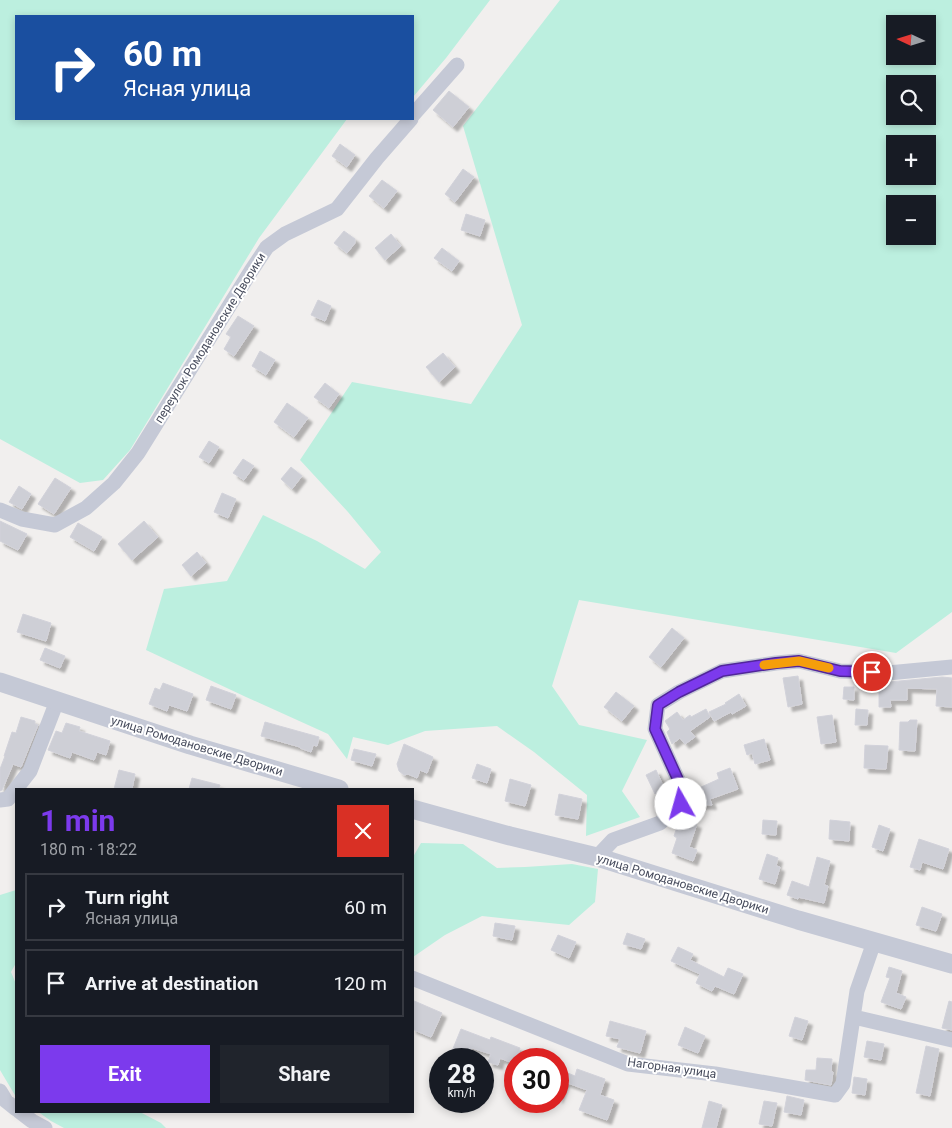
<!DOCTYPE html>
<html lang="en">
<head>
<meta charset="utf-8">
<style>
  body { margin:0; font-family:Roboto,sans-serif; background:#20242c; color:#f1f3f6; height:100vh; display:flex; flex-direction:column; font-size:19px; white-space:nowrap }
  * { box-sizing:border-box; margin:0 }
  p { font-size:16px; color:#9ea1a6 }
  .icon { flex:none; width:28px; height:28px; fill:none; stroke:currentColor; stroke-width:2; stroke-linecap:round; stroke-linejoin:round }
  .map { position:relative; flex:1; overflow:hidden }
  .drawer { position:absolute; left:15px; top:788px; width:399px; height:325px; display:flex; flex-direction:column; background:#171b24; border-radius:0px; box-shadow:0 2px 8px #0003 }
  .drawer>* { flex:none }
  .top-card { position:absolute; left:15px; top:15px; width:399px; height:105px; border-radius:0px; box-shadow:0 2px 8px #0003; background:#1a4fa0; color:#fff; overflow:hidden }
  .needle { width:32px; rotate:274deg }
  .fabs { position:absolute; left:886px; top:15px; display:grid; gap:10px }
  .fabs a { display:grid; place-items:center; width:50px; height:50px; border-radius:0px; background:#171b24; box-shadow:0 2px 8px #0003; font-size:25px }
  .speed { position:absolute; left:429px; top:1048px; display:flex; gap:10px; font-size:25px; font-weight:700; text-align:center }
  .speed>* { display:grid; place-content:center; width:65px; height:65px; border-radius:50%; background:#171b24; box-shadow:0 2px 8px #0003; line-height:1 }
  .speed small { font-size:12px; font-weight:400 }
  .speed .limit { border:8px solid #d22; background:#fff; color:#111 }
  .pin { position:absolute; display:grid; place-items:center; width:42px; height:42px; color:#fff; margin:-21px; border:2px solid #fff; border-radius:50%; box-shadow:0 1px 5px #0007 }
  .me { position:absolute; width:55px; margin:-28px; rotate:353deg; stroke-linejoin:round; filter:drop-shadow(0 0 4px #0008) }
  .turn { display:flex; align-items:center; gap:18px; height:105px; padding:0 25px; font-size:22px }
  .turn .icon { width:65px; height:65px; stroke-width:2.5 }
  .turn b { display:block; font-size:35px; line-height:42px }
  .round { display:grid; place-items:center; flex:none; width:52px; height:52px; border-radius:0px; background:#20242c }
  .head { display:flex; align-items:center; justify-content:space-between; height:85px; padding:0 25px }
  h1 { font-size:30px; font-weight:700; line-height:38px; color:#7c3aed }
  .primary-button { display:flex; gap:10px; margin-top:auto; padding:10px 25px }
  .primary-button a { flex:1; height:58px; border-radius:0px; background:#7c3aed; color:#fff; font-size:20px; font-weight:700; line-height:58px; text-align:center }
  .primary-button a+a { background:#20242c; color:#f1f3f6 }
  ul { padding:0; list-style:none }
  li { display:flex; align-items:center; gap:15px; height:68px; margin:0 10px 8px; padding:0 15px; border:2px solid #363941; border-radius:0px }
  li div { flex:1 }
  li b { display:block; font-size:19px }
  li em { font-style:normal }
  .map>svg:first-child { display:block }
  .green { fill:#bcefdf; fill-rule:evenodd }
  .building { fill:#cecfd6; stroke:#d2d2da; filter:url(#shadow) }
  .lines { fill:none; stroke-linecap:round; stroke-linejoin:round }
  .minor { stroke:#c5c9d6; stroke-width:15 }
  .tertiary { stroke:#c5c9d6; stroke-width:19 }
  .route-casing { stroke:#51269a; stroke-width:12 }
  .route { stroke:#7c3aed; stroke-width:9 }
  .slow { stroke:#f59e0b; stroke-width:9 }
  .labels { text-anchor:middle; dominant-baseline:central; stroke-width:4; stroke-linejoin:round; paint-order:stroke }
  .street-label { font-size:12px; fill:#464b5c; stroke:#fff }
</style>
</head>
<body>
<div class="map">
<svg width="952" height="1128" viewBox="0 0 952 1128">
  <defs>
    <filter id="shadow"><feDropShadow dx="4.5" dy="4.5" stdDeviation="1" flood-color="#0004"/></filter>
  </defs>
  <rect width="100%" height="100%" fill="#f1efee"/>
  <path class="green" d="M0 0H490L446 58 413 97 412 16H16V119H347L259 238 130 450 103 480 80 483 0 439Z
    M560 0H952V612L896 653 579 600 552 686 579 725 647 740 622 791 640 817 586 836 587 795 534 752 497 726 425 731 388 745 353 737 347 759 328 734 246 697 146 650 164 589 227 581 263 515 317 541 365 569 381 552 348 512 300 460 352 382 471 404 522 325 463 126ZM895 24H928V56H895ZM895 84H928V116H895ZM895 144H928V176H895ZM895 204H928V236H895Z
    M421 843 463 844 497 868 525 867 572 864 598 869 595 902 569 925 482 916 445 935 413 957V857Z
    M16 890V963L11 972 16 984V1097L0 1070V895Z
    M37 1111H138L161 1123 166 1128H64L51 1121Z"/>
  <path class="building" d="M449 91 469 107 453 127 433 110Z
    M340 144 355 155 347 167 332 156Z
    M463 169 474 177 455 202 445 194Z
    M382 180 397 191 384 208 369 196Z
    M466 214 485 220 480 236 461 230Z
    M344 231 355 239V243L347 253 334 243Z
    M391 234 401 246 385 260 375 248Z
    M442 248 459 261 452 271 434 258Z
    M318 300 331 306 325 321 311 315Z
    M238 316 254 326 234 356 224 349 231 337 226 334Z
    M260 351 275 360 266 375 252 366Z
    M443 353 455 367 439 382 426 367Z
    M325 383 339 394 329 408 314 397Z
    M287 403 308 418 294 437 274 422Z
    M209 441 219 447 209 463 199 457Z
    M243 459 254 466 244 480 233 473Z
    M291 467 302 476 292 489 281 479Z
    M55 478 71 488 54 514 38 504Z
    M19 486 31 494 22 509 9 502Z
    M222 493 236 499 228 518 214 512Z
    M0 521 27 534 18 550 0 541Z
    M144 521 158 537 132 560 118 544Z
    M78 523 102 537 94 551 70 537Z
    M197 552 206 563 191 576 182 565Z
    M23 614 51 623 46 641 17 632Z
    M672 628 684 638 661 667 649 657Z
    M45 648 65 656 60 668 40 660Z
    M798 676 802 704 788 707 783 678Z
    M942 677 952 678V707L936 706 937 689 907 688V700H890L891 707H879V682H889Z
    M163 683 193 694 187 711 169 705 167 711 149 704 155 688 160 690Z
    M211 686 236 695 231 709 206 700Z
    M844 687H854V700L843 699Z
    M616 692 634 706 622 721 604 707Z
    M739 694 746 706 732 714 731 712 714 721 709 712 726 704 725 703Z
    M706 709 710 717 690 731 695 737 685 744 680 738 672 744 667 732 670 729 665 721 677 712 683 720 690 715 691 717Z
    M856 709 868 710 867 725H855Z
    M832 715 836 742 821 744 817 717Z
    M21 717 35 721V724L38 725 21 767 13 764 2 790 0 791V769L5 756H4L12 732 16 733Z
    M910 720H917L915 751 899 750 900 722H908Z
    M265 722 319 737 317 746 313 745 311 752 300 748V747L261 736Z
    M66 723 80 727 79 731 110 741 106 755 97 752 94 760 72 752 70 758 48 750 56 731 62 733Z
    M764 739 770 760 755 764 752 753 747 755 744 745Z
    M404 744 433 757 427 773 420 770 417 778 408 774 404 775 399 771 397 764Z
    M865 745 888 746 886 769 864 768Z
    M354 749 376 754 372 766 351 760Z
    M477 764 491 769 487 783 472 778Z
    M730 768 738 789 710 799 712 805 693 804 690 798V792L719 779 717 773Z
    M119 770 135 774 132 789H114Z
    M656 770 665 790 655 794 646 775Z
    M192 778 220 785 219 789H189Z
    M510 779 531 785 525 806 505 801Z
    M559 794 582 799 578 819 555 815Z
    M680 818 697 824 689 847 697 850 693 861 672 853 677 838 674 836Z
    M763 820 777 821 776 835 762 834Z
    M830 820 850 822 849 841 829 839Z
    M879 825 890 829 883 851 872 847Z
    M919 839 949 849 943 869 922 862 920 870 910 867Z
    M767 854 778 858 776 866 780 867 775 884 759 879Z
    M817 857 830 861 824 885 828 886 824 903 798 897V899L787 895 792 881 809 887Z
    M922 907 942 914 936 931 916 925Z
    M495 923 515 926 512 940 493 936Z
    M627 933 645 939 641 949 623 944Z
    M558 935 576 942 569 958 551 950Z
    M678 947 693 954 690 960 724 977 728 968 743 974 734 994 715 986 712 991 696 983 700 974 671 961Z
    M889 967 902 971 896 993 906 997 901 1009 881 1002 890 978 886 977Z
    M412 1000 442 1013 431 1037 412 1029Z
    M949 1001 952 1002V1030L942 1028Z
    M795 1017 808 1021 802 1040 789 1036Z
    M610 1021 646 1031 640 1053 617 1047 620 1039 606 1036Z
    M685 1027 705 1036 698 1053 678 1045Z
    M461 1029 490 1040 491 1037 520 1048 517 1059H515V1064L500 1058 498 1065 488 1062 491 1054 472 1048 467 1059H457L450 1056Z
    M867 1041 884 1044 881 1060 864 1057Z
    M926 1046 939 1049 930 1096 916 1093Z
    M817 1058 832 1059 831 1072H833L831 1085 805 1080 806 1070H816Z
    M558 1069 575 1076 577 1069 605 1079 600 1095 614 1100 607 1120 579 1110 587 1090 565 1082 558 1099Z
    M854 1077 867 1079 865 1095 852 1093Z
    M787 1096 804 1100 801 1115 784 1112Z
    M709 1101 722 1105 716 1128H702Z
    M764 1101 777 1103 772 1126 759 1124Z"/>
  <g class="lines">
    <path class="minor" d="M412 116 457 65
      M0 510 22 519 55 525 86 508 114 483 138 453 251 271 267 247 285 234 337 209 377 158 411 119
      M0 800 8 799 30 771 57 701
      M597 857 613 840 660 823 681 804 680 784 655 729 658 705 679 692 722 671 776 663 799 661 840 671 888 673 952 667
      M412 978 628 1064 715 1074 835 1095 843 1084 857 991 874 942
      M854 1017 952 1040
      M0 1091 6 1101 16 1109
      M19 1111 32 1121 45 1128"/>
    <path class="tertiary" d="M0 682 190 745 339 789
      M412 809 510 836 597 857 798 920 952 964"/>
  </g>
  <g class="lines">
    <defs>
      <path id="route" d="M681 804 680 784 655 729 658 705 679 692 722 671 776 663 799 661 840 671 872 672"/>
    </defs>
    <use href="#route" class="route-casing"/>
    <use href="#route" class="route"/>
    <path class="slow" d="M764 665 799 661 829 668"/>
  </g>
  <g class="labels">
    <g class="street-label">
      <text transform="translate(210 338) rotate(-58)">переулок Ромодановские Дворики</text>
      <text transform="translate(197 746) rotate(17)">улица Ромодановские Дворики</text>
      <text transform="translate(683 884) rotate(17)">улица Ромодановские Дворики</text>
      <text transform="translate(672 1068) rotate(8)">Нагорная улица</text>
    </g>
  </g>
</svg>
<div class="fabs">
<a><svg class="needle" viewBox="-14 -14 28 28"><path d="M0-13l5 13h-10z" fill="#e53935"/><path d="M0 13l5-13h-10z" fill="#9ea1a6"/></svg></a>
<a><svg class="icon" aria-label="search" viewBox="0 0 24 24"><circle cx="10" cy="10" r="6"/><path d="M15 15l6 6"/></svg></a>
<a>+</a>
<a>−</a>
</div>
<div class="speed"><div>28<small>km/h</small></div><div class="limit">30</div></div>
<div class="pin" style="left:872px;top:672px;background:#d93025"><svg class="icon" aria-label="arrive" viewBox="0 0 24 24"><path d="M6 21V4h12l-3 4 3 4H6"/></svg></div>
<svg class="me" style="left:681px;top:804px" viewBox="-20 -20 40 40"><circle r="19" fill="#fff"/><path d="M0-13L10 11 0 6-10 11z" fill="#7c3aed"/></svg>
<div class="top-card">
<div class="turn"><svg class="icon" aria-label="right" viewBox="0 0 24 24"><path d="M7 20v-9h11M14 6l5 5-5 5"/></svg><div><b>60 m</b>Ясная улица</div></div>
</div>
<section class="drawer">
<div class="head"><div><h1>1 min</h1><p>180 m · 18:22</p></div><a class="round" style="background:#d93025;color:#fff"><svg class="icon" aria-label="close" viewBox="0 0 24 24"><path d="M6 6l12 12M18 6L6 18"/></svg></a></div>
<ul>
<li><svg class="icon" aria-label="right" viewBox="0 0 24 24"><path d="M7 20v-9h11M14 6l5 5-5 5"/></svg><div><b>Turn right</b><p>Ясная улица</p></div><em>60 m</em></li>
<li><svg class="icon" aria-label="arrive" viewBox="0 0 24 24"><path d="M6 21V4h12l-3 4 3 4H6"/></svg><div><b>Arrive at destination</b></div><em>120 m</em></li>
</ul>
<div class="primary-button"><a>Exit</a><a>Share</a></div>
</section>
</div>
</body>
</html>
